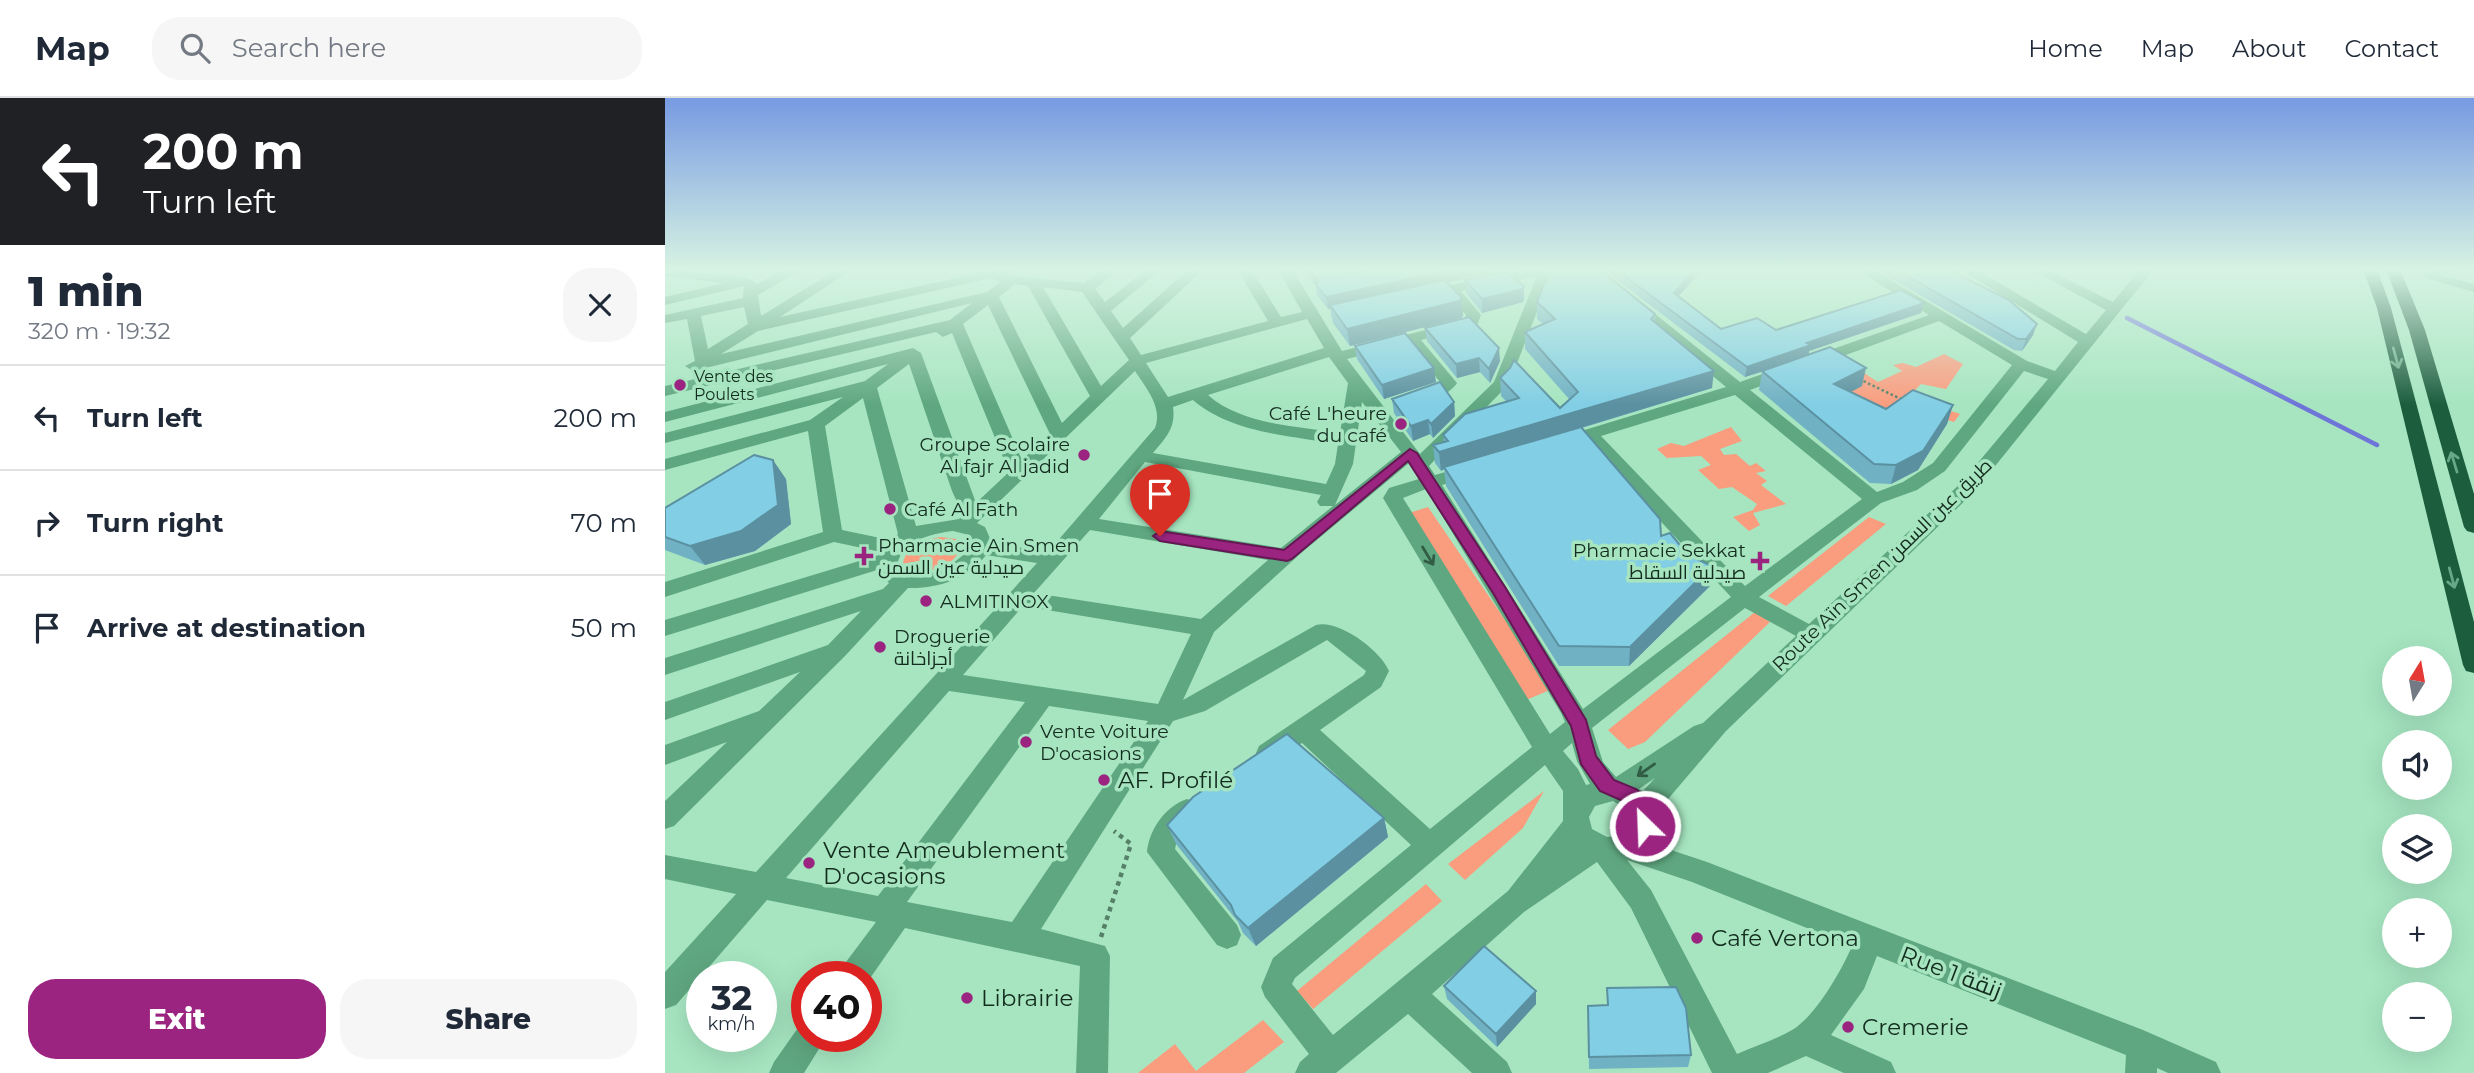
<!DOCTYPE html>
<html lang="en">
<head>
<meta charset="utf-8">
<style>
  body { margin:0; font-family:Montserrat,Cairo,sans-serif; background:#f6f6f7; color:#1f2937; height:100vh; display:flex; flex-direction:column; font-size:26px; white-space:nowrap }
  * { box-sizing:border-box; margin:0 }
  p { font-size:23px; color:#747a83 }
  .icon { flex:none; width:38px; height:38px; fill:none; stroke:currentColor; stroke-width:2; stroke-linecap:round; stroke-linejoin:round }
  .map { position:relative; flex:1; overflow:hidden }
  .side { display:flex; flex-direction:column; background:#fff; width:665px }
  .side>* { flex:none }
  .hud { background:#202124; color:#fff; overflow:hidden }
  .needle { width:46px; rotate:11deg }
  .fabs { position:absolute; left:1717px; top:548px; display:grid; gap:14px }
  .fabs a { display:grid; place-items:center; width:70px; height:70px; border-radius:50%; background:#fff; box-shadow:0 7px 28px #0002; font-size:35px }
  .speed { position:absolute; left:21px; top:863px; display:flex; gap:14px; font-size:35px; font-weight:700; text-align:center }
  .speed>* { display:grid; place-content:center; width:91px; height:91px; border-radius:50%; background:#fff; box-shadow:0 7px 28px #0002; line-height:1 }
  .speed small { font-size:18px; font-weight:400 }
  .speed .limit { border:10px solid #d22; background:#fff; color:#111 }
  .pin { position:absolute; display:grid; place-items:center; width:60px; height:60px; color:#fff; margin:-72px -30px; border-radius:50% 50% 50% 0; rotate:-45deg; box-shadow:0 0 7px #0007 }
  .pin .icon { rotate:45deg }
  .me { position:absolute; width:77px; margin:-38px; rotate:336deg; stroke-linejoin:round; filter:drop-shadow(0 0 5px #0008) }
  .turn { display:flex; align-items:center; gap:24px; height:147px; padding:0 28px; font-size:32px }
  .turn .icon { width:91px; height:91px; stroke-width:2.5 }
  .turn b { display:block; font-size:49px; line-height:60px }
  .round { display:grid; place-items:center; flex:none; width:74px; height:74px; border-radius:28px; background:#f6f6f7 }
  .head { display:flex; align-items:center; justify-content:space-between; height:119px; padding:0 28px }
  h1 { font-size:42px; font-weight:800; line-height:52px }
  .action { display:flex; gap:14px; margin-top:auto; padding:14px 28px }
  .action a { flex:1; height:80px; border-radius:28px; background:#9a247f; color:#fff; font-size:28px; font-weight:800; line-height:80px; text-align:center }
  .action a+a { background:#f6f6f7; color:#1f2937 }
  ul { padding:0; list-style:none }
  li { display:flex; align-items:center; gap:21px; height:105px; padding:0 28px; border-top:2px solid #e0e1e3 }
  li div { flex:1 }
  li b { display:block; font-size:26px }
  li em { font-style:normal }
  header { display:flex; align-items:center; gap:42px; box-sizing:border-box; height:98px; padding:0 35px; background:#fff; border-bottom:2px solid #e0e1e3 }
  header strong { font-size:33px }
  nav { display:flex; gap:38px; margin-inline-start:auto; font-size:24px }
  .search { width:490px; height:63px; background:#f6f6f7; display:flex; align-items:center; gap:18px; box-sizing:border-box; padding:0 24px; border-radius:28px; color:#747a83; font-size:26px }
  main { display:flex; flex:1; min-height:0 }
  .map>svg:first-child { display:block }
  .green { fill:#fa9d7f }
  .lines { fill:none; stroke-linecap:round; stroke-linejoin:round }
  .stream { stroke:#6f74d8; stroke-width:4.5 }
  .path-far1 { stroke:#568068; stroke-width:2.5; stroke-dasharray:2.5 2.5; stroke-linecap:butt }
  .path { stroke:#568068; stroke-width:4.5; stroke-dasharray:4.5 4.5; stroke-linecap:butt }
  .minor { fill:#5fa780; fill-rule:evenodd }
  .highway { fill:#1c5d3e; fill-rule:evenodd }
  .wall { fill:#70b1c4 }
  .shaded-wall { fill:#5b90a0 }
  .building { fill:#82cee4; stroke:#5b90a0; stroke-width:2 }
  .oneway { stroke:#68a886 }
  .oneway2 { stroke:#315d45 }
  .route { fill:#9a247f; stroke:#641753; stroke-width:2 }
  .poi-dot { fill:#9a247f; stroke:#a6e5c0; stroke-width:2.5 }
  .labels { text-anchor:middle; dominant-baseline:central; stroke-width:7; stroke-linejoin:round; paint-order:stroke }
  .far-poi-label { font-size:16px; fill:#132c1e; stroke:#a6e5c0; text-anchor:start }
  .poi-label { font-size:19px; fill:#132c1e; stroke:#a6e5c0; text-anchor:start }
  .street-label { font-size:19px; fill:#132c1e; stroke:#a6e5c0 }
  .near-poi-label { font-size:23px; fill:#132c1e; stroke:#a6e5c0; text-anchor:start }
  .near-street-label { font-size:23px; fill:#132c1e; stroke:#a6e5c0 }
</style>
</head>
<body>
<header>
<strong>Map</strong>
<div class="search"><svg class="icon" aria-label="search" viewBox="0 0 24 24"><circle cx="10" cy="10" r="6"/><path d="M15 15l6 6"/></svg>Search here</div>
<nav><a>Home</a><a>Map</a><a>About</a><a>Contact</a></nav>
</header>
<main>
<section class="side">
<div class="hud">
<div class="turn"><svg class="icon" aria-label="left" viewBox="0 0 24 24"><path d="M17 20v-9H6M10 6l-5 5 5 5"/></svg><div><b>200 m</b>Turn left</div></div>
</div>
<div class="head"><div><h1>1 min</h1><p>320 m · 19:32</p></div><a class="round"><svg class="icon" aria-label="close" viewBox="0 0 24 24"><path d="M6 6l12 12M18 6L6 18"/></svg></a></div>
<ul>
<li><svg class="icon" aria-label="left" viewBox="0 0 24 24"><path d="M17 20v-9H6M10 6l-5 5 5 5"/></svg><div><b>Turn left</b></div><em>200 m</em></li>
<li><svg class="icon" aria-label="right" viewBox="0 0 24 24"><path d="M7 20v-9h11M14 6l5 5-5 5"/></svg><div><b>Turn right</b></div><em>70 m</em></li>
<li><svg class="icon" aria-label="arrive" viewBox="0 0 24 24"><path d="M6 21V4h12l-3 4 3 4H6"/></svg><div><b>Arrive at destination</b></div><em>50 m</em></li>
</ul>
<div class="action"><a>Exit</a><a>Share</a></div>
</section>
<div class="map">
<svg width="1809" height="975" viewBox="0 0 1809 975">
  <rect width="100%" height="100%" fill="#a6e5c0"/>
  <path class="green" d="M1279 256 1298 266 1281 291 1256 286 1243 299 1295 316 1289 324 1243 310 1228 321 1162 297 1179 262 1213 284 1237 273 1228 267 1238 265 1251 269Z
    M1066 329 1077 343 1055 351 1059 357 1071 356 1085 368 1091 365 1101 373 1091 375 1102 383 1096 387 1121 406 1088 415 1095 427 1084 433 1068 419 1088 412 1092 406 1067 389 1054 391 1033 372 1046 367 1036 358 1002 360 992 351 1006 345 1019 348Z
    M763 409 887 591 859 603 744 415Z
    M1204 419 1221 426 1121 508 1103 498Z
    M276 439 291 441 295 445C298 468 250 484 238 465 242 447 260 442 276 439Z
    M1090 514 1105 524 980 644 963 651 943 632Z
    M879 693 858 730 800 782 783 766Z
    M761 786 777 803 648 911 632 893Z
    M598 922 619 944 579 975H473L510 946 531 973Z"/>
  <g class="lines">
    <path class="stream" d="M1462 220 1712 347"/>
    <path class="path-far1" d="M1194 281 1238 302"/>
    <path class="path" d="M436 839 466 746 449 733"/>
    <path class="minor" d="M0 171 83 180 92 186 120 171H137L93 197 96 218 172 171H188L115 219 331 171H355L341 177 419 185 438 171H453L430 191 440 204 482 171H497L446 213 458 230 524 171H539L465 240 476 257 603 223 572 171H586L616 219 637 214 613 171H627L677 253 800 222 801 217 783 196 755 199 753 196 755 193 869 171H895L887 175 844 286 764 368 770 377 808 366 817 372 814 376 777 387 918 611 1066 499 921 343 896 350 887 345 890 341 1061 289 919 171H934L1075 284 1264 217 1191 171H1207L1362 263 1390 273 1413 244 1294 171H1310L1421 236 1441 212 1365 171H1382L1448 204 1475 171H1489L1310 393 1061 633 992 714 994 726 985 745 1042 764 1478 932 1551 964 1556 975H1503L1492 970V975H1460L1461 957 1212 858 1199 891 1166 937 1226 964 1231 975H1179L1141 958 1103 975H1047L966 810 932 764 859 814 767 896 842 964 847 975H807L743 916 671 975H630L635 964 644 956 600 899 596 889 608 860 746 747 637 645 603 665 594 662 591 655 594 648 699 577 701 573 662 542 540 613 508 623 376 831 440 848 445 858 443 975H411L415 868 240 830 201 886V878H174L178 868 211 824 102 802 11 907 0 911V874L71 796 0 781V757L91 774 372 465 321 457C303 481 272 491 243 490L180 558 9 728 0 731V703L62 644 0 667V647L94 613 135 574 0 622V604L163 547 196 513 0 577V560L218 491 224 485 212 472 0 538V522L214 457 216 454 169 444 0 499V484L158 434 143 333 0 372V361L145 322 178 299 0 345V335L200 283 223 266 0 324V314L248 250 256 255 311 405 344 374 287 235 278 239 271 234 0 298V288L285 222 307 205 28 273 20 268 30 263 22 221 0 225V217L78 200 79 188 0 207V199L59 185 0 178ZM872 178 829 284 755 356 682 261 743 246 776 285 748 295 746 299 748 303C763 306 784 297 792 285L756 242 812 228 816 217 796 193ZM326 180 335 184 322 194 56 256 93 233ZM350 186 363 188 425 298 397 325 334 199ZM378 189 417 194 464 262 436 288ZM323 207 385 336 357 362 298 226ZM79 209 83 226 43 251 36 218ZM642 221 659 250 503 299 481 265ZM1274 223 1347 267 1268 365 1238 384 1212 394 1085 292ZM664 259 683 285 675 335C632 328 577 327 543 297ZM244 266 287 393 298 417 294 421 251 428 212 290ZM470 273C481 290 498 309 490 330L383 454 327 445 320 429 312 425ZM1359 273 1383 281 1296 385 1144 526 1094 499 1216 405 1252 392 1280 373ZM1070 297 1197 401 1080 488 936 338ZM198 300 233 436 225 442 177 432 160 328ZM528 302C566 335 626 338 673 346L670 366 661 386 488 355C501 339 511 330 508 309ZM697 304 736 354 670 407 688 366ZM480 364 656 397 652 404 655 408H668L616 450 434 421ZM744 365 754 381 724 390 718 400 867 649 765 731 655 632 716 589 724 573C716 553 674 521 651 527L518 602 549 534 635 456ZM761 391 896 615 900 624 885 636 738 400ZM425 432 603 462 536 521 369 495ZM288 433 304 437 307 445C295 468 255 487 232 470 234 443 265 436 288 433ZM358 508 526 536 493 606 298 577ZM1080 510 1131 538 1038 625 1029 628 951 679 938 664 927 630ZM284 593 360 604 213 798 121 780ZM384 608 483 623 347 824 242 804ZM907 645 912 663 925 686 921 687 913 671 898 653ZM880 667 898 693V723L843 793 668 937 627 886 630 880ZM990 680 978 693 974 691ZM948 703 966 714 967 726 955 738 942 739 927 731 924 719 930 708ZM962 762 1027 784 1187 848C1177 872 1150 919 1127 932 1110 942 1090 948 1072 956L986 792Z
      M1762 171H1791L1789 174 1776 177 1809 186V194L1761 180 1759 177Z
      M522 701 531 704 535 712 513 738 510 751 572 827 576 837 572 847 562 851 552 847 482 754C484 731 501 708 522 701Z
      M142 924V938H162L139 975H104L109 964 135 927Z"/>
    <path class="highway" d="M1698 171H1712L1726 210 1809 524V575L1801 573 1798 567 1712 210Z
      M1721 171H1735L1760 232 1809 396V435L1802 433 1799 429 1744 232Z"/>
  </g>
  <path class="wall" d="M639 171H677L682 176 824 175 783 184 798 218 796 220 685 248 668 225 665 211H663L652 197 650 187 639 173Z
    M944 171H1038L1014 198 1056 231 1111 232 1259 205 1256 215 1144 253V257L1197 288 1185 294 1221 311 1288 307 1282 326 1253 372 1226 386 1205 385 1094 292 1097 274 1080 279 944 176Z
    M1210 171H1295L1293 176 1368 237 1357 253 1349 252Z
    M800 182 859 188V201L858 204 817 215 801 195Z
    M872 204 990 216V224L1047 290 917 330 996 438 1023 457 1047 468 1045 488 964 568H894L781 388 779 371 776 373 770 365 768 347 779 344 778 337 842 304 836 298 835 280 895 310 904 301 860 251V234L878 226 872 221Z
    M760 230 835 263 825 285 815 274 792 280 762 243Z
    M690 248 771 284 719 301 692 261Z
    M727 301 789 304 790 318 768 340 765 336 748 343 729 315Z
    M121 381 126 426 90 453 40 467 0 452V410Z
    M719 720 723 739 591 848 578 835 573 824 511 746 502 727Z
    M779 888 871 893V906L832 949 782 901Z
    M942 890 1026 957 1023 969 924 971 923 908 942 907Z"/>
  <path class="shaded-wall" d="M790 171H824V175L667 210 665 207V211H663L661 199Z
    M1030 171H1038L1008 204 1009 195Z
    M1281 171H1295L1293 177Z
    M859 188V201L858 204 817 215V201Z
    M797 200 798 218 796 220 685 248 682 231Z
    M1259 205 1256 215 1144 253V257L1080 279 1082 269 1142 245Z
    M1372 226 1368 237 1357 253 1361 241Z
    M834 250 835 263 825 285 824 271Z
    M814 260 815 274 792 280 791 266Z
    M769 270 771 284 719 301 717 287Z
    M1201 270 1197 288 1165 305 1169 286Z
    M1049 273 1047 290 780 371 779 369V371L776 373 774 354Z
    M789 304 790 318 768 340 766 326Z
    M1288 307 1282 326 1253 372 1226 386 1231 367Z
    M763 322 765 336 748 343 746 328Z
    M108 362 121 381 126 426 90 453 40 467 25 448Z
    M1047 468 1045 488 964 568 965 549Z
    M719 720 723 739 591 848 583 830Z
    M871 893V906L832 949 831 936Z"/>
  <path class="building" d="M644 171H677L682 176 707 171H790L661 199 650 185 654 184Z
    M885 171H934L990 216 986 221 1049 273 774 354 768 347 783 343 778 337 800 316 854 300 835 280 845 270 849 262 895 310 913 294 860 234 890 221 872 204Z
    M950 171H1030L1009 195 1056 231 1092 220 1111 232 1236 192 1259 205 1142 245 1146 247 1082 269Z
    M1230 171H1282L1344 202 1372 226 1361 241H1353Z
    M840 173 859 188 858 191 817 201 800 182Z
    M780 182 797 200 794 203 682 231 665 207Z
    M804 219 834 250 824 271 814 260 791 266 760 230Z
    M740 235 769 270 717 287 690 248Z
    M1165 249 1201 270 1169 286 1221 311 1248 292 1288 307 1258 353 1231 367 1209 366 1097 273Z
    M775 284 789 304 766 326 763 322 746 328 727 301Z
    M916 329 995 421 996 438 1005 435 1023 457 1047 468 965 549 894 548 779 369Z
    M89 357 108 362 113 407 76 433 25 448 0 439V410Z
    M622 636 719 720 583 830 570 817 566 807 502 727 528 699Z
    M819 848 871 893 831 936 779 888Z
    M1011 889 1021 910 1026 957 924 959 923 908 943 907 942 890Z"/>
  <defs><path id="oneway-shaft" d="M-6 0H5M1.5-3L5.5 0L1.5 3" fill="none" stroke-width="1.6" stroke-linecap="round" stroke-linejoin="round" transform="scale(1.75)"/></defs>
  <g class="oneway">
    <use href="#oneway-shaft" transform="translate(1731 260) rotate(75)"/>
    <use href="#oneway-shaft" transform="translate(1789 364) rotate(-107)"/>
    <use href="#oneway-shaft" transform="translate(1787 480) rotate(75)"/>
  </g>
  <g class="oneway2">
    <use href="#oneway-shaft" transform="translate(763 458) rotate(59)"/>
    <use href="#oneway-shaft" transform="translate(981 672) rotate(145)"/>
  </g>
  <linearGradient id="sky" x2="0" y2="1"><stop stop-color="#779ae2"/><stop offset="0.56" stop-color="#d7f3e3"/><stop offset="1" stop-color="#d7f3e3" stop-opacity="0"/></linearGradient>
  <rect width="1809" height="307" fill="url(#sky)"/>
  <path class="route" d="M745 351 752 355 840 489 921 622 931 658 949 682 971 691 981 699 990 716 987 734 980 737 973 734 967 711 958 703 935 693 916 666 906 628 828 495 743 363 627 461 622 463 495 443 488 438 495 433 619 452Z"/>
  <g class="poi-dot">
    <circle cx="15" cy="287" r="7"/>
    <circle cx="736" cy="326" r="7"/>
    <circle cx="419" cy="357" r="7"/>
    <circle cx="225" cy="411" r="7"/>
    <path d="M195.5 447.5h7v7h7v7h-7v7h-7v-7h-7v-7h7z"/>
    <path d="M1091.5 452.5h7v7h7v7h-7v7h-7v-7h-7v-7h7z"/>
    <circle cx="261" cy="503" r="7"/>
    <circle cx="215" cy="549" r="7"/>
    <circle cx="361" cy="644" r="7"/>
    <circle cx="439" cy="682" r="7"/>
    <circle cx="144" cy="765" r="7"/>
    <circle cx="1032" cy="840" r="7"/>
    <circle cx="302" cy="900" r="7"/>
    <circle cx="1183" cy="929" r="7"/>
  </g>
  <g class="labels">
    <g class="far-poi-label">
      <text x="29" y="278">Vente des<tspan x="29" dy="18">Poulets</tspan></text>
    </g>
    <g class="poi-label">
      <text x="722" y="315" text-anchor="end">Café L'heure<tspan x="722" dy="22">du café</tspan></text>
      <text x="405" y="346" text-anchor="end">Groupe Scolaire<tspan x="405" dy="22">Al fajr Al jadid</tspan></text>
      <text x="239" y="411">Café Al Fath</text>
      <text x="213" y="447">Pharmacie Ain Smen<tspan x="213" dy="22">صيدلية عين السمن</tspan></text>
      <text x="1081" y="452" text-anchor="end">Pharmacie Sekkat<tspan x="1081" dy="22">صيدلية السقاط</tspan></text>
      <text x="275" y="503">ALMITINOX</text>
      <text x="229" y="538">Droguerie<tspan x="229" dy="22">أجزاخانة</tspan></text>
      <text x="375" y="633">Vente Voiture<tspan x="375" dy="22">D'ocasions</tspan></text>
    </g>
    <g class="street-label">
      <text transform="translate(1217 467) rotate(-44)">Route Aïn Smen طريق عين السمن</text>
    </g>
    <g class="near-poi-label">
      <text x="453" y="682">AF. Profilé</text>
      <text x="158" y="752">Vente Ameublement<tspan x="158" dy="26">D'ocasions</tspan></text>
      <text x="1046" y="840">Café Vertona</text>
      <text x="316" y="900">Librairie</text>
      <text x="1197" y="929">Cremerie</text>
    </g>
    <g class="near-street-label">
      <text transform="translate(1286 874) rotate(21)">Rue 1 زنقة</text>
    </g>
  </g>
</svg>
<div class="fabs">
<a><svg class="needle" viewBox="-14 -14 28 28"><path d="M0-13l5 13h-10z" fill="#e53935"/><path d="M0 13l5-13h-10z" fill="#747a83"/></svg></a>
<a><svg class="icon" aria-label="sound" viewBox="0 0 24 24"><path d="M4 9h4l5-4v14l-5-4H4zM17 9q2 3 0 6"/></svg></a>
<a><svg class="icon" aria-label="layers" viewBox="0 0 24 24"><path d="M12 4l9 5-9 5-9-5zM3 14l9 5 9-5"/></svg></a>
<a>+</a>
<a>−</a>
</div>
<div class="speed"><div>32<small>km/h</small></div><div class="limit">40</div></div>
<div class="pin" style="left:495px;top:438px;background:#d93025"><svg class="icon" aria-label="arrive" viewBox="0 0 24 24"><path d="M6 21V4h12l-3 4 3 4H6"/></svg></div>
<svg class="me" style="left:980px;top:728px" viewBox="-20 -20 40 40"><circle r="17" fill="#9a247f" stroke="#fff" stroke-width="3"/><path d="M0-11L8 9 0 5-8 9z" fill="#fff"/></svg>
</div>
</main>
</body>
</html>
